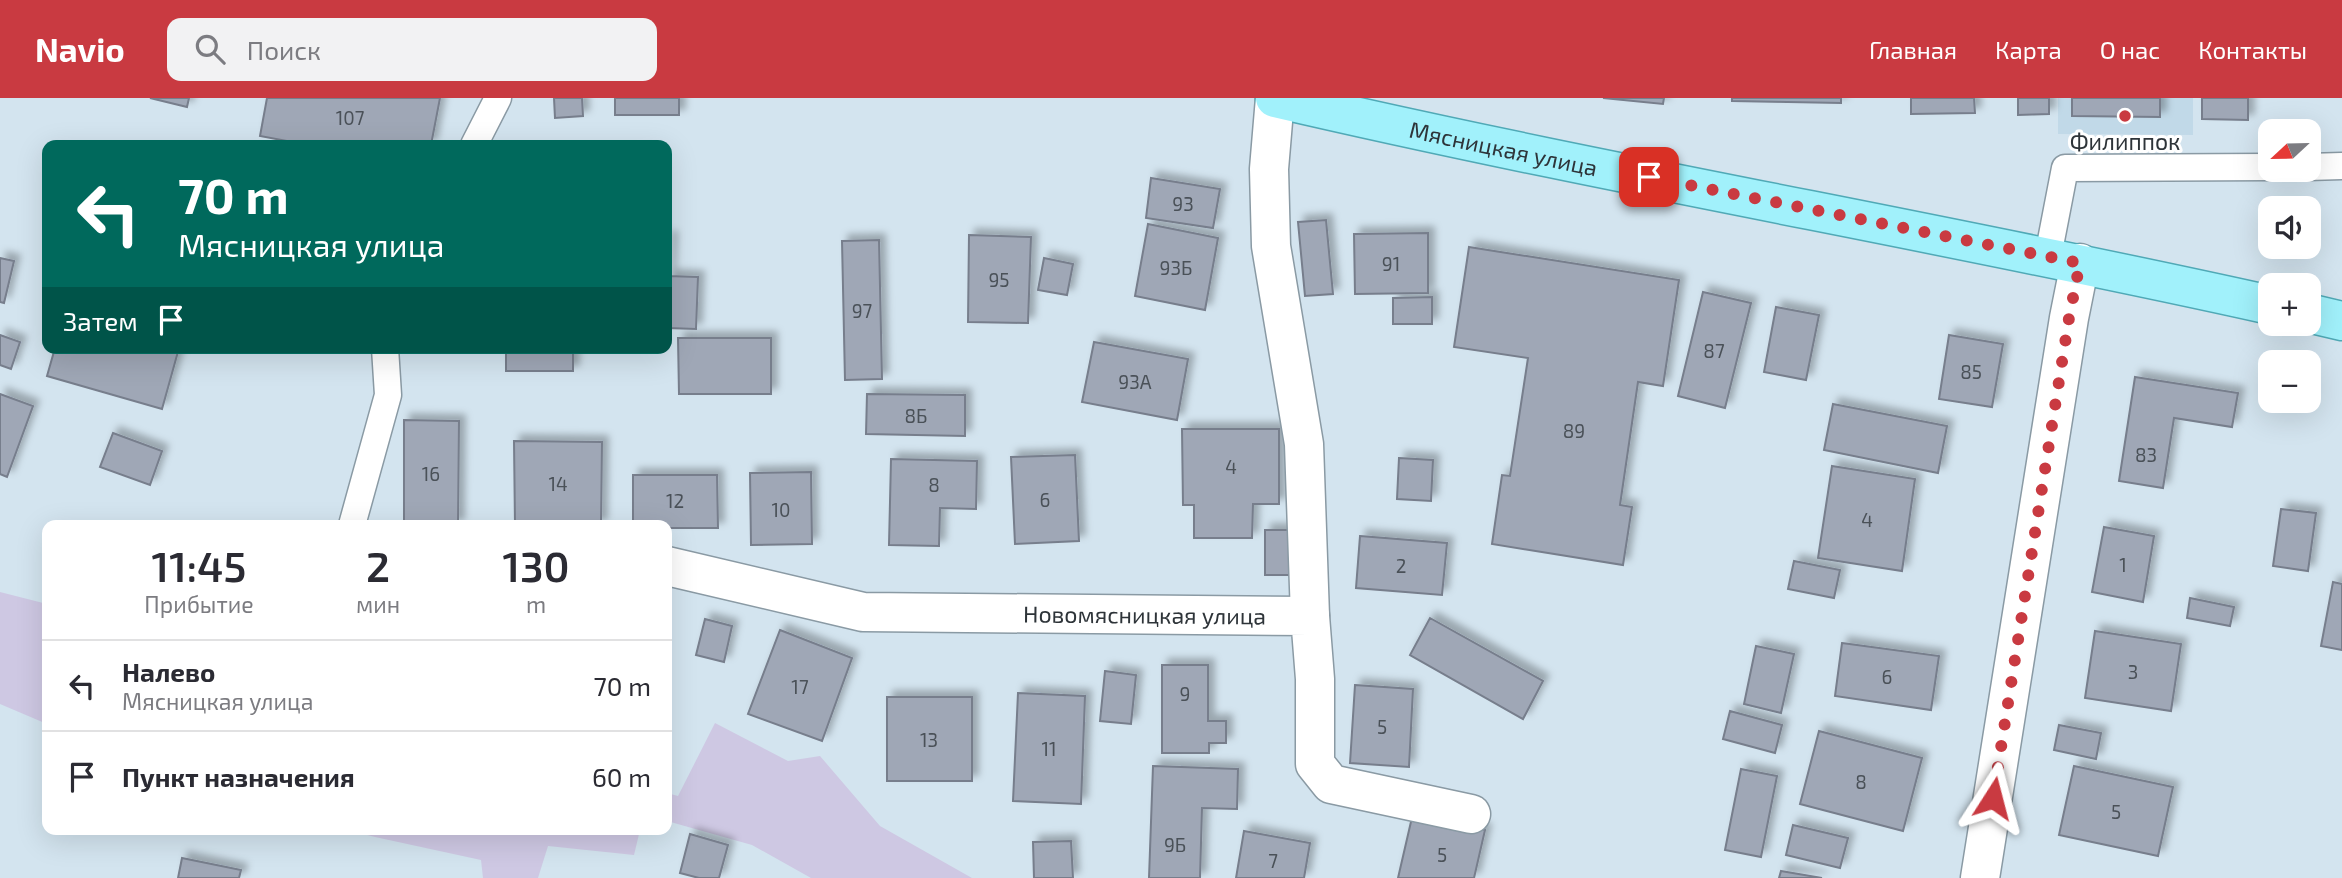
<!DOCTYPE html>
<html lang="ru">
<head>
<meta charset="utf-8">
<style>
  body { margin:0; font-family:"Exo 2",sans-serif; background:#f2f2f3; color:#2b2b33; height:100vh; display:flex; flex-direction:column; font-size:26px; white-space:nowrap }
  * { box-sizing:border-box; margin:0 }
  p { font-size:23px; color:#7c7c81 }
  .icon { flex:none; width:38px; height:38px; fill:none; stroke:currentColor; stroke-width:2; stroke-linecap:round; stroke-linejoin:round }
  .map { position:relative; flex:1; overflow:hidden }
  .side { position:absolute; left:42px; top:422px; width:630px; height:315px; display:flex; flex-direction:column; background:#fff; border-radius:14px; box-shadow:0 7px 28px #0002 }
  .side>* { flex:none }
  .guide { position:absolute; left:42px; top:42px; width:630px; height:214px; border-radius:14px; box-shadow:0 7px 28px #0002; background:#00695c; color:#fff; overflow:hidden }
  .needle { width:46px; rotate:248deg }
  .fabs { position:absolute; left:2258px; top:21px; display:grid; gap:14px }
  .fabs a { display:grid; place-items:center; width:63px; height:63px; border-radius:14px; background:#fff; box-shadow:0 7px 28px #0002; font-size:35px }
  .pin { position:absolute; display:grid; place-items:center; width:60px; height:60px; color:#fff; margin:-30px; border-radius:14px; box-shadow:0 4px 10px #0006 }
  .me { position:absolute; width:77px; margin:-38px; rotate:9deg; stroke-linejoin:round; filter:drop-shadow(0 0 5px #0008) }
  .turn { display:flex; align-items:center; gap:24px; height:147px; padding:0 21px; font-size:32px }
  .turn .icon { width:91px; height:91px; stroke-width:2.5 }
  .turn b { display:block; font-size:49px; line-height:60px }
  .then { display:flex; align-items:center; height:66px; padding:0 21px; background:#0003; gap:14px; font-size:26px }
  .eta { display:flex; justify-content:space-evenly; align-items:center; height:119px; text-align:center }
  .eta b { font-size:42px; font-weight:600; line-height:49px }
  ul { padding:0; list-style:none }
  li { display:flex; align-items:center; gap:21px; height:91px; padding:0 21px; border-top:2px solid #e1e1e2 }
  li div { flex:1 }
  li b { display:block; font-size:26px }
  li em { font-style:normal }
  header { display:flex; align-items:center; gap:42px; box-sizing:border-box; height:98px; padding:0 35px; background:#c93a41; color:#fff }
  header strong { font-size:33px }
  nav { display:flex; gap:38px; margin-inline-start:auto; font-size:24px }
  .search { width:490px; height:63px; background:#f2f2f3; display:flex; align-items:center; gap:18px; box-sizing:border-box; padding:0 24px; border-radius:14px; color:#7c7c81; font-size:26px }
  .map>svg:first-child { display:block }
  .built { fill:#c1d9e8 }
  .green { fill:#cec8e3 }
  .building { fill:#9fa7b6; stroke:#777e8c; stroke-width:2; filter:url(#shadow) }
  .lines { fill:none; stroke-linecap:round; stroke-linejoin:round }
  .service-casing { stroke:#8a9aa4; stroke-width:29 }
  .minor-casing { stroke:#8a9aa4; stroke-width:41 }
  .primary-casing { stroke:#50a9b6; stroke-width:41 }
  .service { stroke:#fff; stroke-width:26 }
  .minor { stroke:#fff; stroke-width:38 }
  .primary { stroke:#a1f1fb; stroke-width:38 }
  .route { stroke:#c93a41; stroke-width:12; stroke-dasharray:0 21.6 }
  .poi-dot { fill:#c93a41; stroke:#fff; stroke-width:2.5 }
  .labels { text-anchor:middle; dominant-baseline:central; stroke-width:6; stroke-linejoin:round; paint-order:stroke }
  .number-label { font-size:19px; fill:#4a5158 }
  .poi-label { font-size:23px; fill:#2e3439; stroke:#fff }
  .street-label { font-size:23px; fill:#2e3439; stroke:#fff }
</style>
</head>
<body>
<header>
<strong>Navio</strong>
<div class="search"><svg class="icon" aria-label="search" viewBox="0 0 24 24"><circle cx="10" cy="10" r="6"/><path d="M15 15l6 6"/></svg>Поиск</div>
<nav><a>Главная</a><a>Карта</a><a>О нас</a><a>Контакты</a></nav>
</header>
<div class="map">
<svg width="2342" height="780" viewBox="0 0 2342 780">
  <defs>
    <filter id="shadow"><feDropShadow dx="6" dy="-6" stdDeviation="3.5" flood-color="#0004"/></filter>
  </defs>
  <rect width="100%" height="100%" fill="#d3e4ef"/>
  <path class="built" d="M2058 0H2193V37L2058 36Z"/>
  <path class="green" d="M0 494 47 506V626L0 606Z
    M715 625 788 663 820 658 880 728 972 780H811L752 747 667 723V695L678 698Z
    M348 732H640L634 757 548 748 538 780H483L481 762 375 739Z"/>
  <path class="building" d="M150 0H189L187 9Z
    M267 0H440L431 47H308L260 38Z
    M554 0H582L583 18 555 20Z
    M615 0H679V17H615Z
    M1603 0H1664L1663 6Z
    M1732 0H1841V5L1732 3Z
    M1911 0H1974L1975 15 1911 16Z
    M2018 0H2049V16L2018 17Z
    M2072 0H2160V19L2072 18Z
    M2202 0H2248V22L2202 21Z
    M1151 80 1220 91 1213 130 1146 120Z
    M1326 122 1333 196 1305 198 1298 124Z
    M1148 126 1218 140 1205 212 1135 198Z
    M1428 135V195L1355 196 1354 136Z
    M969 137 1031 139 1028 225 968 224Z
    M667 139 671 140 669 178 698 179 696 231 667 230Z
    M879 142 882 281 845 282 842 143Z
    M1469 149 1679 182 1663 288 1638 284 1620 407 1632 409 1623 467 1492 446 1502 377 1510 378 1528 260 1454 249Z
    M0 160 14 163 4 205 0 204Z
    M1044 160 1073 166 1067 197 1038 192Z
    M1703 194 1751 205 1725 310 1678 298Z
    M1432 199V226H1393V200Z
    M1776 209 1819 217 1806 282 1764 274Z
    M0 237 20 244 11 271 0 267Z
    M1949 237 2003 246 1992 309 1939 301Z
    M678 240H771V296H679Z
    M1094 244 1188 261 1177 322 1082 304Z
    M55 250H179L162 311 47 278Z
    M506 250H573V273H506Z
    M2135 279 2238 295 2232 329 2174 320 2163 390 2119 383Z
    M0 296 33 308 7 379 0 376Z
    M867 296 965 297V338L866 336Z
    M1833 306 1947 328 1938 375 1824 352Z
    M404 322 459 323 458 427H404Z
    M1182 331H1279V406H1253L1252 440H1194V407H1183Z
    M113 335 162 353 150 387 100 369Z
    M514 343 602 344 601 427H515Z
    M1075 357 1079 443 1015 446 1011 359Z
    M1399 360 1433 362 1431 403 1397 401Z
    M891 361 977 363 976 411 940 410 939 448 889 447Z
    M1832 368 1915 381 1902 473 1818 460Z
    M811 374 812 446 751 447 750 375Z
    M633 377H717L718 430H667V427H633Z
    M2281 411 2316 415 2308 473 2273 468Z
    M2104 429 2154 438 2143 504 2092 494Z
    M1265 432H1290V477H1265Z
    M1360 438 1447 445 1442 497 1356 490Z
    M1794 463 1840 472 1834 500 1788 491Z
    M2333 484 2342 486V552L2321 548Z
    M2190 500 2234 509 2230 528 2187 520Z
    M1430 520 1543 583 1523 621 1410 557Z
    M705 521 732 528 724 564 696 557Z
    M780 532 852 560 822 643 748 616Z
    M2095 533 2181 546 2171 613 2085 600Z
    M1842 545 1939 558 1931 612 1835 598Z
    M1756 548 1794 556 1781 615 1744 606Z
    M1162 567H1208V623H1226V645H1209V655H1162Z
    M1105 573 1136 577 1131 626 1100 623Z
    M1355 587 1413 591 1409 669 1350 665Z
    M1018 595 1085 598 1081 706 1013 703Z
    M887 599H972V683H887Z
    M1730 613 1782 627 1775 655 1723 641Z
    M2059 627 2101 635 2096 661 2054 652Z
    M1819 633 1922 660 1903 733 1800 706Z
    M1153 668 1238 671 1237 711 1202 710 1200 780H1149Z
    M2074 668 2173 689 2158 758 2059 737Z
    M1741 671 1777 678 1761 759 1725 752Z
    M1413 715 1485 732 1474 780H1398Z
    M1793 727 1848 740 1840 770 1786 757Z
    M1244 733 1310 745 1304 780H1236Z
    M690 736 728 747 719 780H699L680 775Z
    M1071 743 1073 780H1034L1033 744Z
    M182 760 241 772 239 780H178Z
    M1781 773 1822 780H1779Z"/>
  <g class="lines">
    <defs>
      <path id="service" d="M474 47 498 0
        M2308 69 2342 68
        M2048 158 2065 70 2270 69
        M352 427 388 297 385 250"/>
      <g id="minor">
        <path d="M1275 0 1269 71 1271 148 1304 346 1310 518"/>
        <path id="s1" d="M667 468 863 514 1310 518 1315 581V666L1331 686 1471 716"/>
        <path d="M1980 780 2069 220 2080 165"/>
      </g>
      <g id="primary">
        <path id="s2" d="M1275 0C1605 77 1939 133 2270 207"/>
        <path d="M2308 215 2342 223"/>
      </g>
    </defs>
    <use href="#service" class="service-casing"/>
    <use href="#minor" class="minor-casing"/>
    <use href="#primary" class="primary-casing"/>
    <use href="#service" class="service"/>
    <use href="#minor" class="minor"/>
    <use href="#primary" class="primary"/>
  </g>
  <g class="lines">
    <path class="route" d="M1649 79 2080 165 2069 220 1993 700"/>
  </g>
  <circle class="poi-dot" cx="2125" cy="18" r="7"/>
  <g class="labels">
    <g class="number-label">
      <text x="350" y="19">107</text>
      <text x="1183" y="105">93</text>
      <text x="1391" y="165">91</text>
      <text x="1176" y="169">93Б</text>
      <text x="999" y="181">95</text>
      <text x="862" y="212">97</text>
      <text x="1714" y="252">87</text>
      <text x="1971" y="273">85</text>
      <text x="1135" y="283">93А</text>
      <text x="916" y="317">8Б</text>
      <text x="1574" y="332">89</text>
      <text x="2146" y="356">83</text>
      <text x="1231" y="368">4</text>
      <text x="431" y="375">16</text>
      <text x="558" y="385">14</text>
      <text x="934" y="386">8</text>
      <text x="1045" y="401">6</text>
      <text x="675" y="402">12</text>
      <text x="781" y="411">10</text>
      <text x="1867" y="421">4</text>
      <text x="2123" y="466">1</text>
      <text x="1401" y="467">2</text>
      <text x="2133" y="573">3</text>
      <text x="1887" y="578">6</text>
      <text x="800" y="588">17</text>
      <text x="1185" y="595">9</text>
      <text x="1382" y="628">5</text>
      <text x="929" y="641">13</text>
      <text x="1049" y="650">11</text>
      <text x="1861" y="683">8</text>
      <text x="2116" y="713">5</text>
      <text x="1175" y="746">9Б</text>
      <text x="1442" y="756">5</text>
      <text x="1273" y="762">7</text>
    </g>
    <g class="poi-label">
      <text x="2125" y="43">Филиппок</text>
    </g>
    <g class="street-label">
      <text stroke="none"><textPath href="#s2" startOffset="234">Мясницкая улица</textPath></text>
      <text stroke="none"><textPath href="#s1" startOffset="483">Новомясницкая улица</textPath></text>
    </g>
  </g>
</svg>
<div class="fabs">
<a><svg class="needle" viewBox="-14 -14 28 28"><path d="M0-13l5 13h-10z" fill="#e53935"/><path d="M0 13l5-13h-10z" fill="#7c7c81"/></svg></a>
<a><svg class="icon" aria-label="sound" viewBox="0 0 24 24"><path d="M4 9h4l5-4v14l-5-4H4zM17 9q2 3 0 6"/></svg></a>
<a>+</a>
<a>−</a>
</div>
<div class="pin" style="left:1649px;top:79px;background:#d93025"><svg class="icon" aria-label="arrive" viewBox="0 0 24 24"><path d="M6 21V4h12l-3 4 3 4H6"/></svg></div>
<svg class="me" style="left:1993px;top:700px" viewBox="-20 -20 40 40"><path d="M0-17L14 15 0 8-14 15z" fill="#c93a41" stroke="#fff" stroke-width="4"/></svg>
<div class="guide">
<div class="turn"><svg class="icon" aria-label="left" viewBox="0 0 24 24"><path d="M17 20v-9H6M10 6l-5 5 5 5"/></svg><div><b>70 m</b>Мясницкая улица</div></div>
<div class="then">Затем<svg class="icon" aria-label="arrive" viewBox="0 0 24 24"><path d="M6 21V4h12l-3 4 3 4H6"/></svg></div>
</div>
<section class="side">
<div class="eta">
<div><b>11:45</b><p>Прибытие</p></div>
<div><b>2</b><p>мин</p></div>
<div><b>130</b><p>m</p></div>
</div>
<ul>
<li><svg class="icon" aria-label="left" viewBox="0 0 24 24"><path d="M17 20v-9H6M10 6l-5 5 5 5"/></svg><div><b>Налево</b><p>Мясницкая улица</p></div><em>70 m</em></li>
<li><svg class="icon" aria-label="arrive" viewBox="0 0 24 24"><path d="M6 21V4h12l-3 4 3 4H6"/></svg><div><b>Пункт назначения</b></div><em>60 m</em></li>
</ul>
</section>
</div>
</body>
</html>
